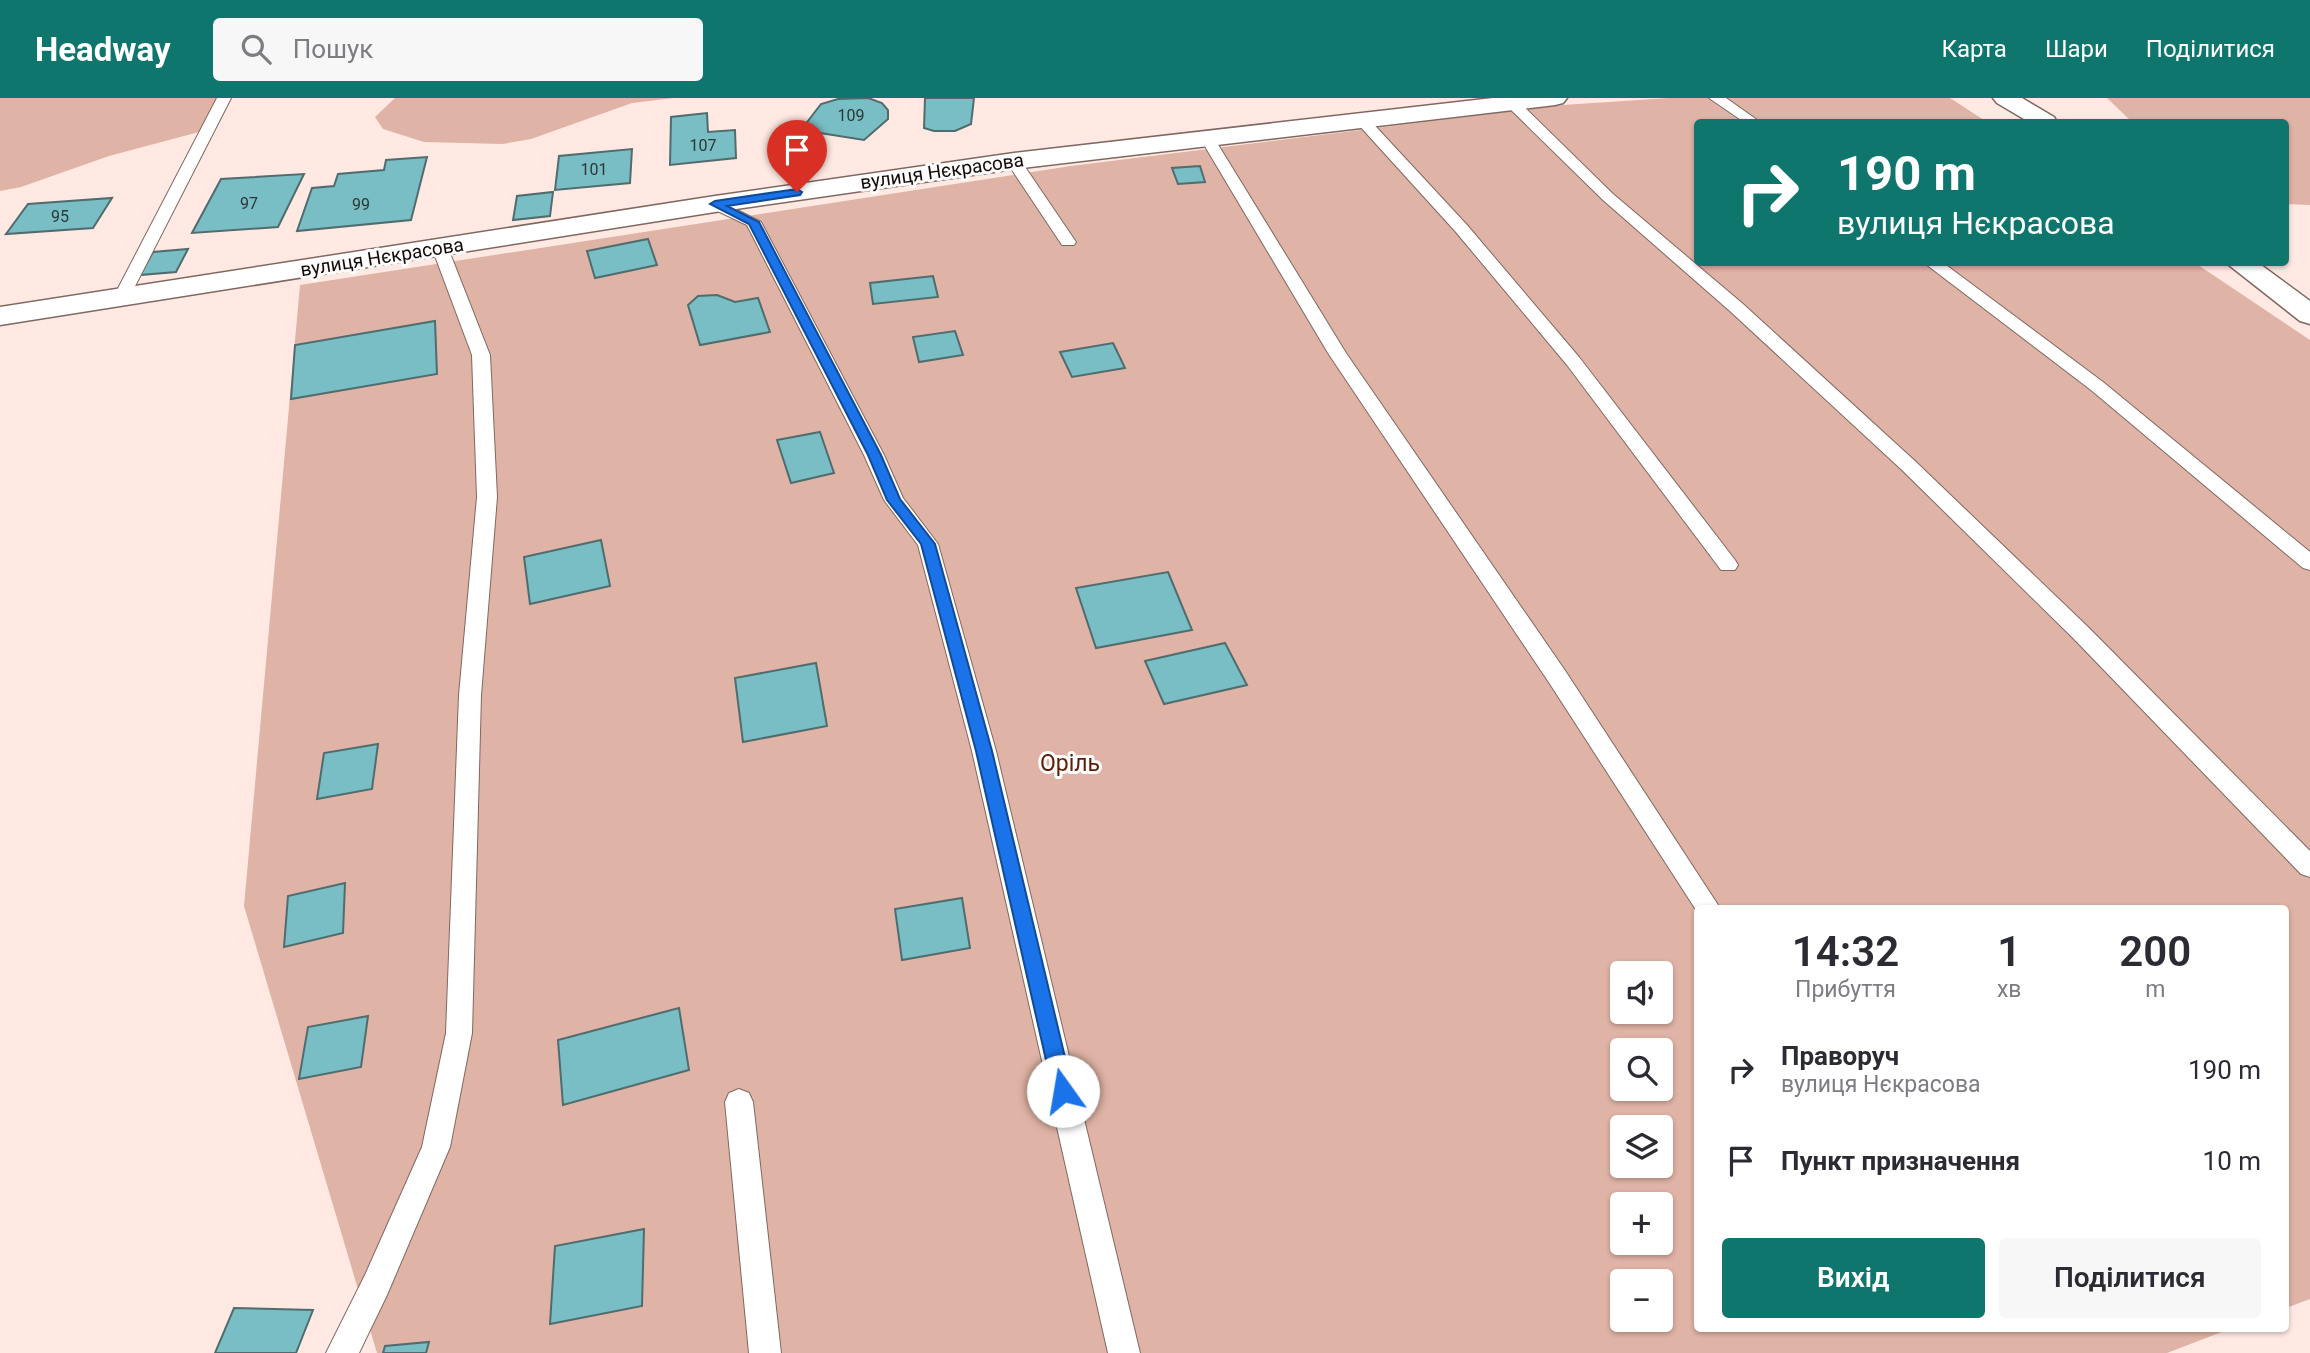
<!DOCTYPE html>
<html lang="uk">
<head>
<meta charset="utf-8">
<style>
  body { margin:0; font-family:Roboto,sans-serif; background:#f7f7f7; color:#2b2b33; height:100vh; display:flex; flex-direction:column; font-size:26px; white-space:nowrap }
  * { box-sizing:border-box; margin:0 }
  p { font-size:23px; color:#7c7c81 }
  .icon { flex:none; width:38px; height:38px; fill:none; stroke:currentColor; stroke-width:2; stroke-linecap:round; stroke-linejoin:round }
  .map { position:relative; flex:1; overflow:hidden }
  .panel { position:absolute; left:1694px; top:807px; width:595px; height:427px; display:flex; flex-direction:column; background:#fff; border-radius:7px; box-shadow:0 2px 5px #0004 }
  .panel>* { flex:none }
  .banner { position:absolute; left:1694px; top:21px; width:595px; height:147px; border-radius:7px; box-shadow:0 2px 5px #0004; background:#0f766e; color:#fff; overflow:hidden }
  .tools { position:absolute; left:1610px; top:863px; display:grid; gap:14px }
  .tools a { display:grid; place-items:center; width:63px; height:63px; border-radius:7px; background:#fff; box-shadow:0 2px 5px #0004; font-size:35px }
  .pin { position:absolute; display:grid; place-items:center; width:60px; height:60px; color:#fff; margin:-72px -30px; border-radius:50% 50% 50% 0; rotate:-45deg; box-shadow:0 0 7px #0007 }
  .pin .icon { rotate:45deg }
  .me { position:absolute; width:77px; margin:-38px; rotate:347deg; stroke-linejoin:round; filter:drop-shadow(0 0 5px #0008) }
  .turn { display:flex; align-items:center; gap:24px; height:147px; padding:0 28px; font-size:32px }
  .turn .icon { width:91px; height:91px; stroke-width:2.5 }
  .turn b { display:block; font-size:49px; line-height:60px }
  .eta { display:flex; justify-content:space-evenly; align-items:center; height:119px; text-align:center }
  .eta b { font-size:42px; font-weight:600; line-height:49px }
  .primary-button { display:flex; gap:14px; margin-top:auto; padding:14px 28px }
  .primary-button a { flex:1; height:80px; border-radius:7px; background:#0f766e; color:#fff; font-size:28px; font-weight:600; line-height:80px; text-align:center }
  .primary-button a+a { background:#f7f7f7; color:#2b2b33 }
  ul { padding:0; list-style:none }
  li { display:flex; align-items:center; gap:21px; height:91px; padding:0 28px }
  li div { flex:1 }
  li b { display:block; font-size:26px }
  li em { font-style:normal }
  header { display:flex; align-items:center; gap:42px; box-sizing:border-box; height:98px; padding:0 35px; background:#0f766e; color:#fff }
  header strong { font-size:33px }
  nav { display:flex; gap:38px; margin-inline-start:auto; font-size:24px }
  .search { width:490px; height:63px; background:#f7f7f7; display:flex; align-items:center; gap:18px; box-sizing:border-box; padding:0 24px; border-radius:7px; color:#7c7c81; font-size:26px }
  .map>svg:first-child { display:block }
  .green { fill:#dfb3a5; fill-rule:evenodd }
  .building { fill:#78bec4; stroke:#506c6e; stroke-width:2 }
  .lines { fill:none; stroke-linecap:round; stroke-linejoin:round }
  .lane-casing { stroke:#806861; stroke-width:2 }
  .street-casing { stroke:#806861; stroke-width:3 }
  .lane { fill:#fff; fill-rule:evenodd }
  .street { fill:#fff; fill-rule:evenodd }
  .route { fill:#1a73e8; stroke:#114b97; stroke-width:2 }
  .labels { text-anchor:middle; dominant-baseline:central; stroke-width:6; stroke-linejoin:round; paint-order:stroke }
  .far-number-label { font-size:16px; fill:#2c3737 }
  .far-street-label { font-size:19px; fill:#130a08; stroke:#fcfcfc }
  .park-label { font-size:23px; fill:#5d1c04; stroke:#fcfcfc }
</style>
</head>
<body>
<header>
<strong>Headway</strong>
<div class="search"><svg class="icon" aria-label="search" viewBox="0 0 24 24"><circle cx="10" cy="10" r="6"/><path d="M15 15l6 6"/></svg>Пошук</div>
<nav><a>Карта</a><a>Шари</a><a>Поділитися</a></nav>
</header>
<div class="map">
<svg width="2310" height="1255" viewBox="0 0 2310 1255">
  <rect width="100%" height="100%" fill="#ffe9e2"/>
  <path class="green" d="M0 0H232L220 23 199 34 109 58 21 89 0 93Z
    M395 0H674L632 5 531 41 503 46 424 44 383 31 375 19Z
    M1669 0H1950L1987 24H1698V164L2195 165 2310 242V1201L2286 1210V810H1698V1230H2232L2167 1255H377L244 808 300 187 1071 68 1563 7ZM1622 875H1661V914H1622ZM1622 952H1661V990H1622ZM1622 1029H1661V1068H1622ZM1622 1106H1661V1144H1622ZM1622 1183H1661V1222H1622Z
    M2107 0H2310V107L2286 106V24H2132Z"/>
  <path class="building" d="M868 0 882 5 888 12V21L864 42 801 32 821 6 838 1Z
    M925 0H974L971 26 955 33H934L924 30Z
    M707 15 708 34 735 32 736 60 670 67 671 19Z
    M632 51 630 85 555 92 559 58Z
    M427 59 411 122 297 133 312 90 334 88 338 76 384 72 386 62Z
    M1200 68 1205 84 1178 86 1172 70Z
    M304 76 278 129 192 135 221 81Z
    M553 94 550 118 513 122 517 98Z
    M112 100 93 130 6 136 28 106Z
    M648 141 657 167 595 180 587 153Z
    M188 151 176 174 140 177 153 154Z
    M933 178 938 199 873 206 870 185Z
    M717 197 735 204 758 200 770 234 700 247 688 207 698 198Z
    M435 223 437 276 291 301 295 247Z
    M955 233 963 257 919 264 913 239Z
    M1113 245 1125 270 1072 279 1060 254Z
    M820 334 834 375 791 385 777 342Z
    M601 442 610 488 530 506 524 459Z
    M1168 474 1192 532 1096 550 1076 490Z
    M1225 545 1247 587 1164 606 1145 563Z
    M816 565 827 628 743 644 735 580Z
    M378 646 372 691 317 701 324 655Z
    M345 785 343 835 284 849 288 798Z
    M962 800 970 850 902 862 895 811Z
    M679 910 689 972 563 1007 558 942Z
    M368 918 361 969 299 981 308 929Z
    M644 1131 642 1208 550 1226 555 1148Z
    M234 1210 313 1212 296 1255H215Z
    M429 1244 426 1255H383L385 1248Z"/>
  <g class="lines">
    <defs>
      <path id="lane" d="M217 0H231L129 200 121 205 115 204 113 200Z
        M1709 0H1726L1760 24H1744Z
        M1506 1H1516L1613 96 1743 206 1916 364 2089 530 2310 753V779L2301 776 2073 540 1902 372 1731 214 1603 102 1506 7Z
        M1361 17 1366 18 1467 127 1579 259 1735 462 1738 467 1735 472H1721L1567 267 1455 133 1356 24 1354 21Z
        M1207 36 1214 40 1346 255 1566 574 1720 810H1698V815L1550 586 1328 255 1200 40Z
        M1014 58 1019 60 1076 144 1074 147H1062L1006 63Z
        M715 101 761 124 884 357 903 400 938 446 996 653 1140 1255H1108L972 653 918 447 884 402 864 357 747 127 709 109 707 106 709 103Z
        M440 145 448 150 490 257 497 399 481 597 472 935 450 1049 387 1197 359 1255H326L365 1177 422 1049 446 935 459 597 477 399 472 257 432 150Z
        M1923 164H1942L2103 284 2310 454V472L2303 470 2091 292Z
        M739 991 749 995 753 1004 781 1255H749L725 1004 729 995Z"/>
      <path id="street" d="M1493 0H1567L1563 5 1555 7 1014 71 715 114 0 227V209L715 98 1014 55Z
        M1993 0H2022L2054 19 2057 24H2029L1997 5Z
        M2225 164H2257L2310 203V226L2300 223Z"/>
    </defs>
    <use href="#lane" class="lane-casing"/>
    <use href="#street" class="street-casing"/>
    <use href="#lane" class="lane"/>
    <use href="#street" class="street"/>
  </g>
  <path class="route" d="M797 91 802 94 800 97 727 108 759 124 881 357 900 401 935 446 992 653 1073 993 1070 999 1063 1002 1056 999 1053 993 976 653 921 446 887 402 868 357 749 126 710 106 715 103Z"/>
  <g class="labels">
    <g class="far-number-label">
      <text x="851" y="17">109</text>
      <text x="703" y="47">107</text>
      <text x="594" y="71">101</text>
      <text x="249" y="105">97</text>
      <text x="361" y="106">99</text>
      <text x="60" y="118">95</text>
    </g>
    <g class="far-street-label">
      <text transform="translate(942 73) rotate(-8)">вулиця Нєкрасова</text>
      <text transform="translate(382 159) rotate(-9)">вулиця Нєкрасова</text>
    </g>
    <g class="park-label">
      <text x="1070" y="665">Оріль</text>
    </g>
  </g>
</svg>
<div class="tools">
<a><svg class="icon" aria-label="sound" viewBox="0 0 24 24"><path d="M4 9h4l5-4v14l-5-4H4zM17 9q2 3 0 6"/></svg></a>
<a><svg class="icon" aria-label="search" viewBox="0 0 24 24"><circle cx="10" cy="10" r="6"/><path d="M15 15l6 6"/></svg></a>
<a><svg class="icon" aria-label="layers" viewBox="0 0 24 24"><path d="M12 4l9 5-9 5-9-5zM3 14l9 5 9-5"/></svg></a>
<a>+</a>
<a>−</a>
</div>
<div class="pin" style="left:797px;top:94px;background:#d93025"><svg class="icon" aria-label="arrive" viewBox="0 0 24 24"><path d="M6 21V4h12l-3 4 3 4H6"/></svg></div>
<svg class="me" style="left:1063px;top:993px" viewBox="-20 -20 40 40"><circle r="19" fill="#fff"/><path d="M0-13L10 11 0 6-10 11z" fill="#1a73e8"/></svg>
<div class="banner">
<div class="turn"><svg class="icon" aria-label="right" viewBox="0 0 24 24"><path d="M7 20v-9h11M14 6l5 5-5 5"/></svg><div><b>190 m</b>вулиця Нєкрасова</div></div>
</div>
<section class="panel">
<div class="eta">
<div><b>14:32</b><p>Прибуття</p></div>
<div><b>1</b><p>хв</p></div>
<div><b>200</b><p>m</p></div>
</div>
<ul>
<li><svg class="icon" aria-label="right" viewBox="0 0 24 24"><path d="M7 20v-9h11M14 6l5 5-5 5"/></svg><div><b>Праворуч</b><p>вулиця Нєкрасова</p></div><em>190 m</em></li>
<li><svg class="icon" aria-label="arrive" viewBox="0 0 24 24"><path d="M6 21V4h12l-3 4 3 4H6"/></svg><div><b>Пункт призначення</b></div><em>10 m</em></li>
</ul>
<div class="primary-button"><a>Вихід</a><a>Поділитися</a></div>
</section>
</div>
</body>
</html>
